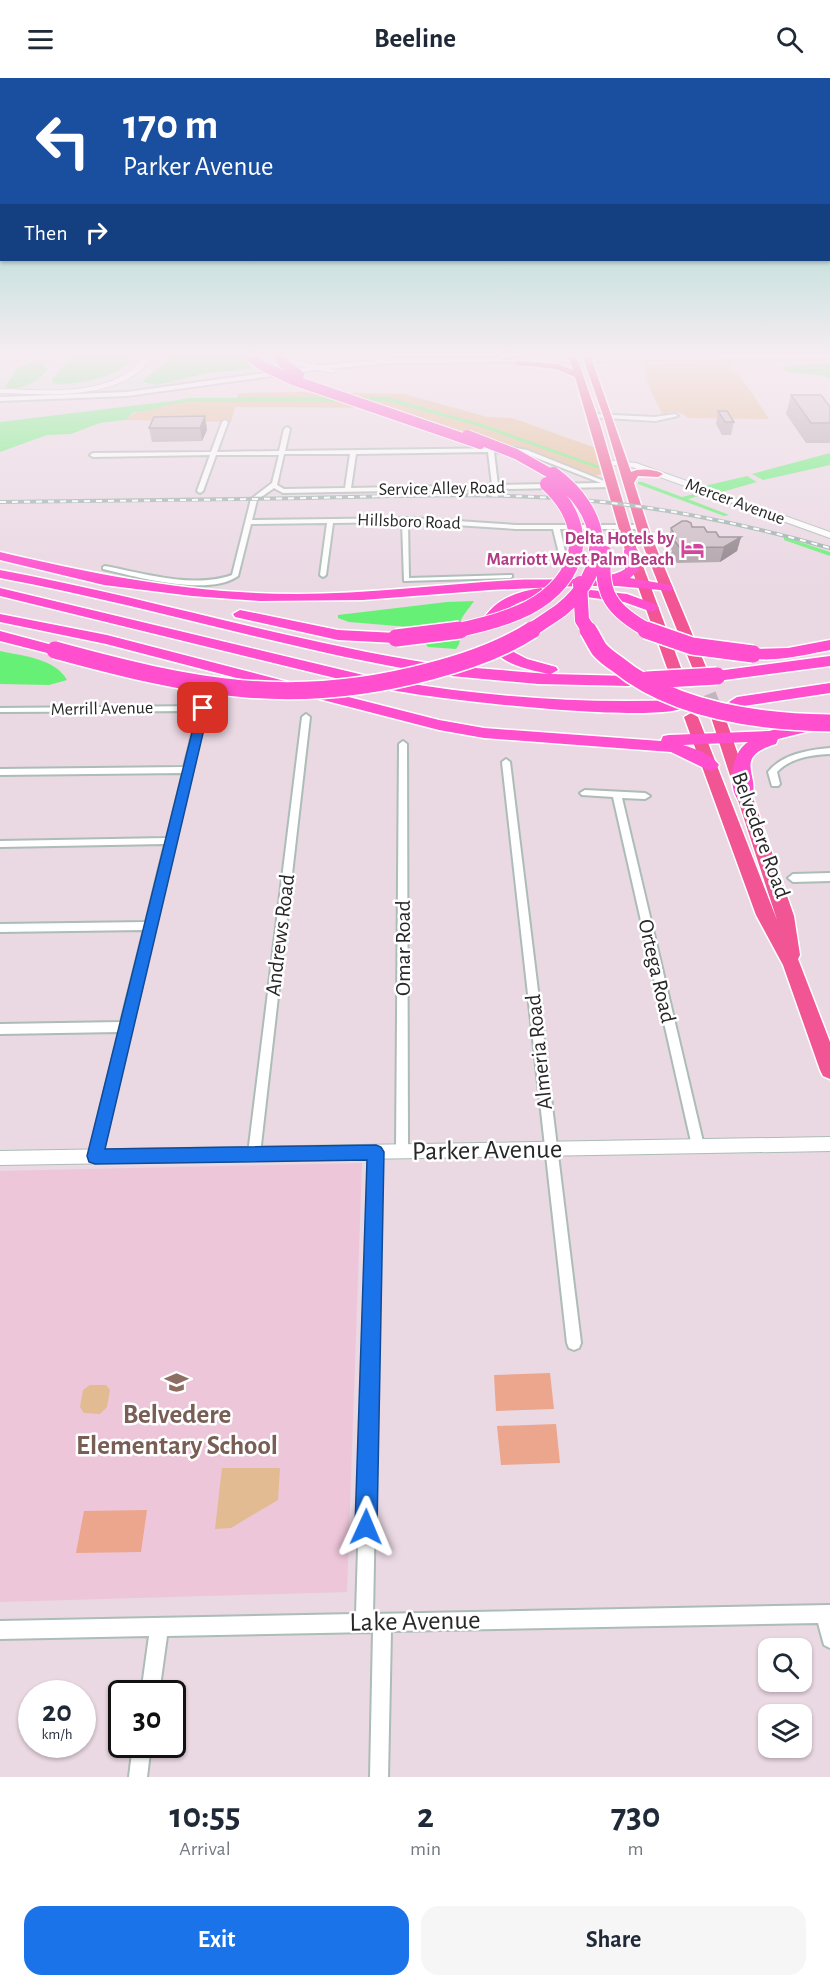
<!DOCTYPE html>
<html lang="en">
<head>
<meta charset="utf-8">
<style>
  body { margin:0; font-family:"Alegreya Sans",sans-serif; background:#f6f6f7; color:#1f2937; height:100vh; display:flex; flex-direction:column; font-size:22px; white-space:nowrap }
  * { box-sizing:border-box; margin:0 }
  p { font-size:20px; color:#747a83 }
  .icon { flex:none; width:33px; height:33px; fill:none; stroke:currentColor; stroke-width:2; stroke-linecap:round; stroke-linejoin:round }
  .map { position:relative; height:1699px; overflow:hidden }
  .panel { display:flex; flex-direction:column; background:#fff; flex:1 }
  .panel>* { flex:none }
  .banner { position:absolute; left:0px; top:0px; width:831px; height:183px; box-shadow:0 2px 4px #0004; background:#1a4fa0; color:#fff; overflow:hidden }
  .tools { position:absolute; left:758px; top:1560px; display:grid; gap:12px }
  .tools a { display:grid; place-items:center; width:54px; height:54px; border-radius:12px; background:#fff; box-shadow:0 2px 4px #0004; font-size:30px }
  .speed { position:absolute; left:18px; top:1602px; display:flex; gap:12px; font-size:30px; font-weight:700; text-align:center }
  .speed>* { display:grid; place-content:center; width:78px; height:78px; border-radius:50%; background:#fff; box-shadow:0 2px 4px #0004; line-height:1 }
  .speed small { font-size:15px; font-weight:400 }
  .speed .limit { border:3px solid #111; border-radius:9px; background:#fff; color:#111 }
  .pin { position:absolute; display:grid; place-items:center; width:51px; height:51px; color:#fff; margin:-26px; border-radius:12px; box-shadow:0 3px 9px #0006 }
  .me { position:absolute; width:66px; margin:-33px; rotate:1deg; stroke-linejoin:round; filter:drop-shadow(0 0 4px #0008) }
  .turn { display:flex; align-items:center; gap:21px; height:126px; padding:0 24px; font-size:27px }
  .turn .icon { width:78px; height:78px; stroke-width:2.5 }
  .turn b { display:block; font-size:42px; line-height:51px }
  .then { display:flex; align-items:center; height:57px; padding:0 24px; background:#0003; gap:12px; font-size:22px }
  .eta { display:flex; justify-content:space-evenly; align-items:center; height:102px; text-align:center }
  .eta b { font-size:36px; font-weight:700; line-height:42px }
  .button { display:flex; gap:12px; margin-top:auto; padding:12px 24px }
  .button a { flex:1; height:69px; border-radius:18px; background:#1a73e8; color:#fff; font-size:24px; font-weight:700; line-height:69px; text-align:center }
  .button a+a { background:#f6f6f7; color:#1f2937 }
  header { display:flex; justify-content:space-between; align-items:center; height:78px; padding:0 24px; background:#fff; font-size:27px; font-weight:700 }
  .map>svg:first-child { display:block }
  .education { fill:#edc6d9 }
  .airport { fill:#d3e3de }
  .green { fill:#e3bb92 }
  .pitch { fill:#eba68d }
  .water { fill:#67f076 }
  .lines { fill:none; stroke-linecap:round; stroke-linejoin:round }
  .canal { fill:#67f076; fill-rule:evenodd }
  .primary-tunnel { stroke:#c3b5bd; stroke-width:14; stroke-dasharray:14 8; stroke-linecap:butt }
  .minor-casing { stroke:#acbcb6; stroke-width:4 }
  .tertiary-casing { stroke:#acbcb6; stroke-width:2 }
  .secondary-casing { stroke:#acbcb6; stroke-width:4 }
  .primary-casing { stroke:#fff; stroke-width:3 }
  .motorway-casing { stroke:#fff; stroke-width:3 }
  .minor { fill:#fff; fill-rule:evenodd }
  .tertiary { fill:#fff; fill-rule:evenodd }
  .secondary { fill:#fff; fill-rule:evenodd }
  .primary { fill:#f25593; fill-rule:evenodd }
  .motorway { fill:#ff4ece; fill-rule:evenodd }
  .rail-casing { stroke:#9bb2ab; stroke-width:4 }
  .rail { stroke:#fff; stroke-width:2; stroke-dasharray:6; stroke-linecap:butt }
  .motorway-bridge-far2-casing { stroke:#fff; stroke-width:12; stroke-linecap:butt }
  .motorway-bridge-far1-casing { stroke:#fff; stroke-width:16; stroke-linecap:butt }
  .motorway-bridge-casing { stroke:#fff; stroke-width:20; stroke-linecap:butt }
  .motorway-bridge-far2 { stroke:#ff4ece; stroke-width:10 }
  .motorway-bridge-far1 { stroke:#ff4ece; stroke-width:14 }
  .motorway-bridge { stroke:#ff4ece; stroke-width:17 }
  .wall { fill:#afa3a9 }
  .shaded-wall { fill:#8f848a }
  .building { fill:#ccbdc5; stroke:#8f848a; stroke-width:1.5 }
  .route { fill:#1a73e8; stroke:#114b97; stroke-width:1.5 }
  .labels { text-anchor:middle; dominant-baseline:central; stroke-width:5; stroke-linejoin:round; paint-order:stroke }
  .far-street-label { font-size:18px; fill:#272727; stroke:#fff }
  .far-hotel-label { font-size:18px; font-weight:bold; fill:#b23c85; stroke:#fff; text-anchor:end }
  .street-label { font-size:22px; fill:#272727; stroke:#fff }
  .near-street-label { font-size:27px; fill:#272727; stroke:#fff }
  .near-education-label { font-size:27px; font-weight:bold; fill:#785e54; stroke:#fff }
</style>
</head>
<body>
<header><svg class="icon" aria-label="menu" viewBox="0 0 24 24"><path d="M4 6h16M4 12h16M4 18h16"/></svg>Beeline<svg class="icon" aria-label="search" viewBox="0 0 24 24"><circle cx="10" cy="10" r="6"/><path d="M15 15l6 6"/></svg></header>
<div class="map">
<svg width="830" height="1699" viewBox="0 0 830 1699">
  <rect width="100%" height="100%" fill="#ead8e3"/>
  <path class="education" d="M362 1085 347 1514 0 1524V1093Z"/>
  <path class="airport" d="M0 274H552L525 278H432L367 281 144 311 33 318H0Z"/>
  <path class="green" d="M738 285 731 289 740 298 769 341 688 340C682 333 669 331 663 338L646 302 648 301 642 286Z
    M303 314 404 316 487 339 512 340 596 370 603 396 593 398 524 370 508 369 393 330 235 329 231 344 125 342C137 330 154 333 169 325L236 323 238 315Z
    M90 1307H106L110 1312 107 1329 100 1336 84 1335 80 1329 83 1312Z
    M222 1390H280L278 1422 231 1450 215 1451Z"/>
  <path class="pitch" d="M550 1295 554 1331 496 1333 494 1297Z
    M556 1346 560 1385 501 1387 497 1348Z
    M147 1432 141 1474 76 1475 84 1433Z"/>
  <path class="water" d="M70 274H139L131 277C130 298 70 309 52 305V301L72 278 73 275Z
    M158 274C179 274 247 265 251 291L207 295 157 307 142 304 167 283 166 278Z
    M31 284 45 286 43 289 48 291C38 303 22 314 5 309L17 291Z
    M830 285V300C814 293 794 300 780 289Z
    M172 323 160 330 133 335 125 342 100 345 71 356 47 357 0 374V344Z
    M830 375V387L763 402 752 396Z
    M747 398 757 404 718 415 700 409Z
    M474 523C469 531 461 538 459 548 458 557 463 563 456 571L428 569 423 563 421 550 349 544 338 540V537L447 524Z
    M0 573C22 578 55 580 67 602L49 607 0 606Z"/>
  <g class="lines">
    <path class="canal" d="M387 319 482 346 602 389 597 390 478 348 387 323 189 324 160 328 157 326 189 320Z
      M638 404H642L682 419 719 410V412L688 421 729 437 724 438 638 406Z
      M784 460H788L830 474V478L784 462Z"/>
    <path class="primary-tunnel" d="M709 616 718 639"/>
    <defs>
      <path id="minor" d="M592 336 655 339 675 336 678 338 655 343 590 339Z
        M225 342 228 344 217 374 279 373 284 351 287 349 290 351 285 373 516 370 527 372 614 407 611 409 283 415 274 410 257 422 252 442 412 440 516 447H642L645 449 642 451H560L569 492 566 494 563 492 553 451H516L408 444 409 500 512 497V499L510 500 404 503 402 444 333 445 326 497 323 499 320 497 327 445 251 446 238 498C208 519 137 499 103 491V489L105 488C143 495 194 511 232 497L251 421 272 405 279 377H216L203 413 200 415 197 413 210 377 93 379 90 377 93 375 211 374 222 344ZM488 374 492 407 351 410 356 376ZM494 374 524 375 601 405 498 407ZM284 376H350L345 410 284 411 277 407Z
        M203 628 207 630 101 1078 100 1082 95 1084 90 1082 89 1078 119 954 0 956V946L121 944 144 852 0 854V846L146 844 165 766 0 769V763L167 760 183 695 0 697V691L184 689 198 633 0 634V630Z
        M306 636 310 639 260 1076 259 1080 254 1082 249 1080 248 1076 302 639Z
        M403 663 407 666 408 1073 407 1077 402 1079 397 1077 396 1073 399 666Z
        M830 670V676C811 677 790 680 777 694L780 706 778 708H772L768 694C782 676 808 672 830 670Z
        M506 681 510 684 581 1265 579 1270 574 1272 569 1270 567 1265 502 684Z
        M585 712 645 715 650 718 645 721 622 720 704 1068 702 1072 698 1074 694 1072 692 1068 613 719 582 717 580 715Z
        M830 795V803L793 804 788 800 793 796Z
        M376 1068 381 1070 382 1074 373 1536 830 1527V1570L824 1567 818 1545 391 1553 388 1699H370L373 1554 167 1558 159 1616H141L149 1558 0 1561V1543L356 1536 370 1074 371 1070Z
        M133 1666H151L147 1699H129Z"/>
      <path id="tertiary" d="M147 274H153C149 280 146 288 140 293 102 322 45 316 0 315V311C48 312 118 321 147 274Z
        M260 274C265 274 330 290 336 293L333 295 288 285Z
        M294 274H301L318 285 313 286Z
        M605 382 636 385 830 454V460L632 389 602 386V382Z
        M830 1059V1073L0 1087V1073Z"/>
      <path id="secondary" d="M830 276V280L390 285 315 292 127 318 0 323V319L127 314 315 288 390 281Z"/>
      <path id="primary" d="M540 274H559L503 283 499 281Z
        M567 274H575L600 346 637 472 681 590 679 593H669L667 590 625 472 575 299 556 291 517 287 513 285 517 283 558 286 573 292Z
        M581 274H589L631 394C638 390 656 391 663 396L658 399 638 398 634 405 650 455 706 589 704 592H694L692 589 638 455 604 340Z
        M691 635 698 639 777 842 711 639 718 635 725 639 794 838 800 877 798 881 830 964V1001L823 998 820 992 783 887 756 837 684 639Z"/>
      <path id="motorway" d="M631 468 638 472 639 492 630 500 671 507 673 510 671 513 617 508H580L490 512 363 522 260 523 192 518 104 507 0 482V474C97 497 195 516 296 516 369 516 441 506 514 502 540 500 605 505 625 491L624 472Z
        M0 492C146 519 288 563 435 586L443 591 435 596C288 572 146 527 0 500Z
        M0 510 376 600 384 605 376 610 0 518Z
        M541 510 548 514 546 517C524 522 507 526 494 546H484L482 543C495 521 516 514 541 510Z
        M591 512 627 516 657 527 659 530 652 534 624 524 586 519 584 516 586 513Z
        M240 532 338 552 396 555 404 560 396 565 338 562 235 539 233 536Z
        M0 536 107 557 300 607 302 610 294 615 106 566 0 544Z
        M0 553 60 569 63 572 55 577 0 563Z
        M830 562V572C813 575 757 589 745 576L753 571 788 570Z
        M502 568 527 581 556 589 558 592 551 596 629 598 637 603 629 608 538 606 451 598 443 593 451 588 549 596C531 592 507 588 494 573Z
        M830 578V588L717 603 709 598 717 593Z
        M393 603C489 619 583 626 680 622L688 627C671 649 423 620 387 611L385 608Z
        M830 605V615L737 629 729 624 737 619Z
        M325 613 439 642 484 650 661 663 663 658 669 657 769 653 825 639 830 640V648L778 661 776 666C729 680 764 700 750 722H738C727 706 732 674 748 664L683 667C696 671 711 676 719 687L716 691 710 693 671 674 484 660 439 652 319 621 317 618Z"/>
    </defs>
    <use href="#minor" class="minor-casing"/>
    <use href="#tertiary" class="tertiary-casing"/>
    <use href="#secondary" class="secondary-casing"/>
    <use href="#primary" class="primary-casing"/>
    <use href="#motorway" class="motorway-casing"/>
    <use href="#minor" class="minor"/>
    <use href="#tertiary" class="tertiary"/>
    <use href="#secondary" class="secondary"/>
    <use href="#primary" class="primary"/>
    <use href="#motorway" class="motorway"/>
    <defs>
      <path id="rail" d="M0 424C103 423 206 422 309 420 399 418 490 414 581 422 666 429 748 447 830 470"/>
    </defs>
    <use href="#rail" class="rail-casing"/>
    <use href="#rail" class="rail"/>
    <defs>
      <path id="motorway-bridge-far2" d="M244 274 263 288 293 302 480 366
        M276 274 282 284 299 297
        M467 357 516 376 555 398"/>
      <path id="motorway-bridge-far1" d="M605 475C598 516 614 534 649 553
        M580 505 582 542 589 553
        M453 553C479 548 504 542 528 530 583 501 593 448 547 406
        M530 553C540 546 551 539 561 532 613 489 605 434 553 396"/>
      <path id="motorway-bridge" d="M588 552C592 558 595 565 599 571 604 577 611 582 617 586 674 633 758 644 830 645
        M646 552 692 568 753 576
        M396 560 460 552
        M55 572C191 609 291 631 431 593 466 584 503 571 532 552
        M647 602 717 598"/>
    </defs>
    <use href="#motorway-bridge-far2" class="motorway-bridge-far2-casing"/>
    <use href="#motorway-bridge-far1" class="motorway-bridge-far1-casing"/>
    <use href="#motorway-bridge" class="motorway-bridge-casing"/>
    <use href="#motorway-bridge-far2" class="motorway-bridge-far2"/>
    <use href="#motorway-bridge-far1" class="motorway-bridge-far1"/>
    <use href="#motorway-bridge" class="motorway-bridge"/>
  </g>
  <path class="wall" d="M791 317 830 329V365H806L786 336Z
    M718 333 734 344 731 357H722L716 346Z
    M205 338 207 352 202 363 152 364 149 350Z
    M692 449 719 459H741L737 473 720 484 677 485 671 476 672 473 668 464 671 450Z"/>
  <path class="shaded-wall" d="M205 338 207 352 202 363 200 350Z
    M741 459 737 473 720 484 724 469Z"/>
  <path class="building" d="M791 317H821L830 329V345H811Z
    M718 333H727L734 344H725Z
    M205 338 200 350H149L154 339Z
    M682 443H687L691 445 692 449H704L707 454H716L719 459H741L724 469 680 470 674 462 676 460 671 450Z"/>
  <linearGradient id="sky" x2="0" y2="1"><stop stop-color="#74ccba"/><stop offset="0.54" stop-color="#f6edf2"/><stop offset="1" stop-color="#f6edf2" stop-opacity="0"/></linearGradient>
  <rect width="830" height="511" fill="url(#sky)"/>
  <path class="route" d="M203 627 209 630 105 1071 376 1067 381 1069 384 1074 377 1449 374 1456 366 1460 359 1456 355 1449 367 1082 95 1086 89 1084 87 1078 198 630Z"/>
  <defs>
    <symbol id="hotel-bare" viewBox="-9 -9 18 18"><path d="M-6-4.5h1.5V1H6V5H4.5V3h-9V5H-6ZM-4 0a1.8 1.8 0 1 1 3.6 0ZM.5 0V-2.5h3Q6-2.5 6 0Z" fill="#d1479c" stroke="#fff" stroke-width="2.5" paint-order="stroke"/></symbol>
    <symbol id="school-bare" viewBox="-9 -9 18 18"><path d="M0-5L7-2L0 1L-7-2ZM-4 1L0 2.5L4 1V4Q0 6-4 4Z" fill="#8d6e63" stroke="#fff" stroke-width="2.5" paint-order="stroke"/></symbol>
  </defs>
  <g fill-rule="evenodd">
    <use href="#hotel-bare" x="676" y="454" width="33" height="33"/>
    <use href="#school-bare" x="160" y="1288" width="33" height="33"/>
  </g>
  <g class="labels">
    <g class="far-street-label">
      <text transform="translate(442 411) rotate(-1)">Service Alley Road</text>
      <text transform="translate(735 424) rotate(20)">Mercer Avenue</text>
      <text transform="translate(409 444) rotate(2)">Hillsboro Road</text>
      <text transform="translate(102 631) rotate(-1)">Merrill Avenue</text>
    </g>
    <g class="far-hotel-label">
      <text x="674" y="461">Delta Hotels by<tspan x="674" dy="21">Marriott West Palm Beach</tspan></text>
    </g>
    <g class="street-label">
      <text transform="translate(761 757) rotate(70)">Belvedere Road</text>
      <text transform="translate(280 857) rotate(-83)">Andrews Road</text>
      <text transform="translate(403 870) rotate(-90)">Omar Road</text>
      <text transform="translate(657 893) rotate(77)">Ortega Road</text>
      <text transform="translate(539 974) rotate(-96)">Almeria Road</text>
    </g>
    <g class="near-street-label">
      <text transform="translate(487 1072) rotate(-1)">Parker Avenue</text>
      <text transform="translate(415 1543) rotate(-1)">Lake Avenue</text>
    </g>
    <g class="near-education-label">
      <text x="177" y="1336">Belvedere<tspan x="177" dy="31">Elementary School</tspan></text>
    </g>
  </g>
</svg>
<div class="tools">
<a><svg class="icon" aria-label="search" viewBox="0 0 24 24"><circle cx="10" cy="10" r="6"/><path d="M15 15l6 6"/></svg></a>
<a><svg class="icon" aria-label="layers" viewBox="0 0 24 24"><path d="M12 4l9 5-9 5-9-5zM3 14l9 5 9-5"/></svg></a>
</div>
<div class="speed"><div>20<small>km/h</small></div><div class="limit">30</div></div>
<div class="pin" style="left:203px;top:630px;background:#d93025"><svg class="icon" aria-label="arrive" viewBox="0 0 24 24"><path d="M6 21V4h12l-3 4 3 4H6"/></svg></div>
<svg class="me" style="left:366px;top:1449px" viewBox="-20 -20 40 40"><path d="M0-17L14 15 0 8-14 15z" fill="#1a73e8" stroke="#fff" stroke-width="4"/></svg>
<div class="banner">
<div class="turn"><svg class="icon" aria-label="left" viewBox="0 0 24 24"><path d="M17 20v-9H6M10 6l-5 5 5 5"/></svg><div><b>170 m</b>Parker Avenue</div></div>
<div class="then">Then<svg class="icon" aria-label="right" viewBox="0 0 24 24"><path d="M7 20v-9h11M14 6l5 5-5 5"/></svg></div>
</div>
</div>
<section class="panel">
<div class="eta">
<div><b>10:55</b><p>Arrival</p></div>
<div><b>2</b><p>min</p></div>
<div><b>730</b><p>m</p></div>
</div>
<div class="button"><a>Exit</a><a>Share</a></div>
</section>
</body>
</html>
